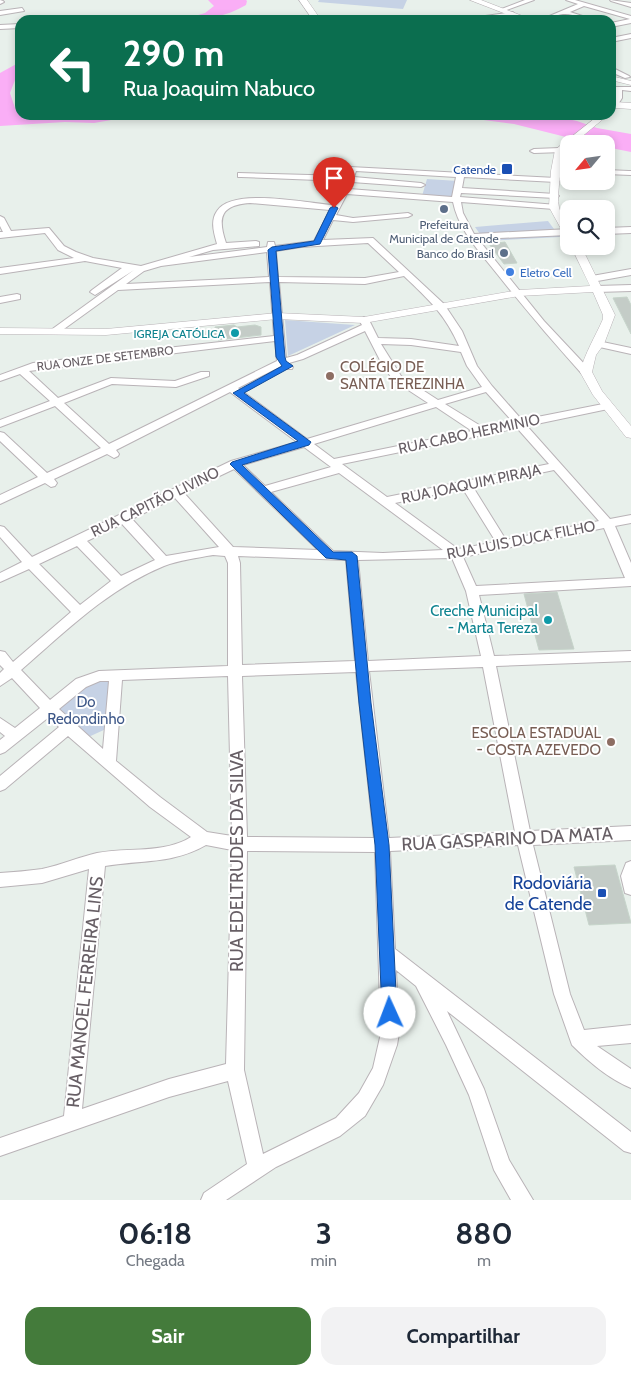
<!DOCTYPE html>
<html lang="pt">
<head>
<meta charset="utf-8">
<style>
  body { margin:0; font-family:Cabin,sans-serif; background:#f2f2f3; color:#1f2937; height:100vh; display:flex; flex-direction:column; font-size:19px; white-space:nowrap }
  * { box-sizing:border-box; margin:0 }
  p { font-size:16px; color:#747a83 }
  .icon { flex:none; width:28px; height:28px; fill:none; stroke:currentColor; stroke-width:2; stroke-linecap:round; stroke-linejoin:round }
  .map { position:relative; height:1200px; overflow:hidden }
  .details { display:flex; flex-direction:column; background:#fff; flex:1 }
  .details>* { flex:none }
  .top-card { position:absolute; left:15px; top:15px; width:601px; height:105px; border-radius:15px; box-shadow:0 2px 8px #0003; background:#0b6e4f; color:#fff; overflow:hidden }
  .needle { width:32px; rotate:241deg }
  .tools { position:absolute; left:560px; top:135px; display:grid; gap:10px }
  .tools a { display:grid; place-items:center; width:55px; height:55px; border-radius:10px; background:#fff; box-shadow:0 2px 8px #0003; font-size:25px }
  .pin { position:absolute; display:grid; place-items:center; width:42px; height:42px; color:#fff; margin:-51px -21px; border-radius:50% 50% 50% 0; rotate:-45deg; box-shadow:0 0 5px #0007 }
  .pin .icon { rotate:45deg }
  .me { position:absolute; width:55px; margin:-28px; rotate:358deg; stroke-linejoin:round; filter:drop-shadow(0 0 4px #0008) }
  .turn { display:flex; align-items:center; gap:18px; height:105px; padding:0 25px; font-size:22px }
  .turn .icon { width:65px; height:65px; stroke-width:2.5 }
  .turn b { display:block; font-size:35px; line-height:42px }
  .eta { display:flex; justify-content:space-evenly; align-items:center; height:85px; text-align:center }
  .eta b { font-size:30px; font-weight:700; line-height:35px }
  .button { display:flex; gap:10px; margin-top:auto; padding:10px 25px }
  .button a { flex:1; height:58px; border-radius:15px; background:#447b3b; color:#fff; font-size:20px; font-weight:700; line-height:58px; text-align:center }
  .button a+a { background:#f2f2f3; color:#1f2937 }
  .map>svg:first-child { display:block }
  .green { fill:#c6d2e5 }
  .water { fill:#faaef6 }
  .building { fill:#c4ccc7; stroke:#c6d4ca }
  .lines { fill:none; stroke-linecap:round; stroke-linejoin:round }
  .minor-casing { stroke:#b9b3b7; stroke-width:2 }
  .tertiary-casing { stroke:#b9b3b7; stroke-width:1 }
  .minor { fill:#fff; fill-rule:evenodd }
  .tertiary { fill:#fff; fill-rule:evenodd }
  .route { fill:#1a73e8; stroke:#114b97 }
  .transit-dot { fill:#1a4fb4; stroke:#fff; stroke-width:2 }
  .service-dot { fill:#5c6f8a; stroke:#fff; stroke-width:2 }
  .shop-dot { fill:#3f7fe0; stroke:#fff; stroke-width:2 }
  .culture-dot { fill:#0f9aa8; stroke:#fff; stroke-width:2 }
  .education-dot { fill:#8d6e63; stroke:#fff; stroke-width:2 }
  .labels { text-anchor:middle; dominant-baseline:central; stroke-width:4; stroke-linejoin:round; paint-order:stroke }
  .far-transit-label { font-size:12px; fill:#164399; stroke:#fff; text-anchor:end }
  .far-service-label { font-size:12px; fill:#4e5e75; stroke:#fff }
  .far-shop-label { font-size:12px; fill:#366cbe; stroke:#fff; text-anchor:start }
  .far-culture-label { font-size:12px; fill:#0d838f; stroke:#fff; text-anchor:end }
  .far-street-label { font-size:12px; fill:#675f65; stroke:#fff }
  .education-label { font-size:15px; fill:#785e54; stroke:#fff; text-anchor:start }
  .street-label { font-size:15px; fill:#675f65; stroke:#fff }
  .culture-label { font-size:15px; fill:#0d838f; stroke:#fff; text-anchor:end }
  .park-label { font-size:15px; fill:#3d5788; stroke:#fff }
  .near-street-label { font-size:18px; fill:#675f65; stroke:#fff }
  .near-transit-label { font-size:18px; fill:#164399; stroke:#fff; text-anchor:end }
</style>
</head>
<body>
<div class="map">
<svg width="631" height="1200" viewBox="0 0 631 1200">
  <rect width="100%" height="100%" fill="#e8f0eb"/>
  <path class="green" d="M319 0H407L403 9 318 2Z
    M427 179 458 181 454 198 422 196Z
    M548 221 560 237 485 241 475 227Z
    M285 320 355 325 288 356Z
    M112 679 106 729 84 739 52 709 90 683Z"/>
  <path class="water" d="M208 0H246L247 1 246 5C226 17 204 20 181 20L205 13 214 6Z
    M20 62V75L15 80 10 93 15 108 20 111V115H140L94 123 65 122 0 126V73Z
    M446 115H549L577 121 597 128 631 134V152L606 147V144L590 143 514 124Z"/>
  <path class="building" d="M505 242 517 263 504 264 489 244Z
    M627 297 631 305V334L613 298Z
    M234 325 237 327 255 325 261 327V335L218 340V337L198 338 197 333 215 329V327Z
    M557 592 574 649 539 650 524 594Z
    M615 865 631 923 589 925 574 867Z"/>
  <g class="lines">
    <defs>
      <path id="minor" d="M0 0 3 1 4 2 0 4Z
        M525 0H534L504 11 499 10Z
        M566 0H575L631 16V23L611 27V23L630 19 584 6 570 12 595 20C585 20 573 13 563 14 555 15 549 20 540 20L578 4Z
        M610 0 631 3V7L611 1Z
        M22 8 24 11 0 15V11Z
        M513 12 515 15 476 20H457Z
        M20 24V28L0 29V25Z
        M631 34V38L611 42V38Z
        M611 67 629 76 630 77 625 78 611 72Z
        M616 87H631V91L622 90V98L617 106H611V102H613L616 98Z
        M560 148H563V152L534 153 530 151 534 149Z
        M350 167 556 178 560 180 556 182 464 177 462 188 555 194 559 196 555 198 461 193 460 197 557 205 558 207 554 209 461 202 463 213 474 234 569 229V235L478 239 544 321 590 370V374H582C553 342 525 309 498 275 480 252 459 231 453 202L347 194 336 215 353 218 408 213 412 215 408 217 353 222 333 220 323 240 373 238 444 304 462 331 477 366 492 386 522 420 608 403 613 406 608 409 527 426 610 519 631 515V523L615 526 631 563V586L479 595 494 656 631 651V661L496 666 530 831 631 826V840L533 845 570 994 584 1030 631 1025V1043L597 1046 631 1069V1088C609 1079 588 1061 572 1045L554 994 518 845 390 851 395 949 631 1132V1153L624 1151 447 1011 484 1089 509 1160 533 1200H511L494 1170 469 1095 446 1045 416 986 396 970 399 1033 397 1045 383 1085 365 1116 340 1136 276 1167 226 1200H201L204 1193 247 1164 228 1081 169 1097 0 1156V1138L64 1116 89 869 42 883 0 887V873C14 872 28 871 42 869 61 865 79 857 97 853 128 847 164 854 191 837L150 807 68 736 5 789 0 791V776L59 727 49 717 5 752 0 754V740L5 736 0 732V718L15 728 40 708 12 678 0 686V673L4 669 0 665V651L5 652 13 662 71 612 29 569 0 582V573L22 562 0 537V526L4 527 32 557 231 461 297 442 230 392 116 450 119 454 118 456 114 458 107 454 54 479 57 483 55 486 51 487 45 483 0 504V495L38 477 0 441V432L4 433 47 473 101 448 55 406 0 427V420L50 401 20 374 0 381V375L33 363 274 336 270 282 118 290 57 334H51V330L134 270 95 295 90 292 92 290 122 268 85 261 0 274V268L74 258 58 250 45 233 0 238V232H3L0 226V216L4 218 11 231 49 228 64 246 76 252 93 258 141 266 217 244C214 233 210 221 217 211 232 187 307 203 332 205L344 181 241 177H238V173L346 176ZM356 171 456 177 452 197 349 189 352 182 421 187 425 185 421 183 354 177ZM250 203 330 210 314 241 275 246 274 242H268L267 247 189 257 213 250 259 246V242L256 241 226 243C217 217 221 205 250 203ZM368 243 399 272 365 278 278 277 276 251 301 247ZM267 252 269 277 126 284 144 271 161 266ZM404 276C429 300 445 314 459 346L411 339 378 338 369 320 364 317 359 320 362 325 297 355 286 358 279 282 365 284ZM365 331 382 364 393 380 428 403 307 439 238 388 281 366 284 369H292L293 367 289 363 303 359ZM275 341 277 361 109 444 64 403 112 384 176 387 209 376V372H201L175 381 111 378 58 398 29 371ZM381 344 411 345 461 352 467 366 482 387 438 400 401 376ZM486 392 513 422 484 428 445 404ZM436 407 472 431 334 459 314 444ZM517 428 549 464 387 497 342 464ZM304 447 331 467 265 486 243 465ZM234 469 318 550 233 547 184 493ZM554 470 599 521 506 540 473 487ZM339 473 443 550 383 553 333 551 271 492ZM463 489 496 542 458 549 395 503ZM175 498 219 547 166 556 132 519ZM122 524 155 560 121 576 87 541ZM604 528 625 578 476 586 463 557ZM77 546 111 581 80 605 39 564ZM213 555 225 556 228 563V666L99 671 76 679 50 700 21 670C66 631 108 589 164 566 179 560 197 558 213 555ZM238 556 346 560 355 661 242 665 240 563ZM452 558 466 591 481 656 368 661 358 560ZM483 667 515 832 389 838 369 671ZM356 672 374 838 247 837 242 676ZM228 676 232 836 207 832 160 797 116 761 122 680ZM100 681H109L103 749 59 709 86 687ZM206 845 232 850 226 1064 169 1079 82 1109 105 866C140 860 174 864 206 845ZM247 851 375 852 381 1033 373 1068 359 1093 336 1118 263 1154 244 1070Z
        M553 169H569V173H553Z
        M606 170 629 171H631V175L606 174Z
        M631 227V233L606 234V228Z
        M631 269V275L592 282 588 279 592 276Z
        M631 285V291L597 292 592 289 597 286Z
        M17 294 20 295V299L0 303V297Z
        M598 341 631 348V354L595 346 593 344Z
        M631 861V895L625 893 621 876 626 863Z"/>
      <path id="tertiary" d="M299 0H307L321 20H313Z
        M470 0H481L533 20H522Z
        M611 76 631 81V85L611 80Z
        M615 102 631 103V109L617 108 611 110V104Z
        M599 115H608L573 144H569V147L564 151C562 164 556 195 559 207 562 221 569 218 569 237L565 236 549 207 551 171 555 150Z
        M571 246H581L615 315 604 344 596 355 592 372 602 391 631 426V438L626 437 593 395 580 372C585 353 595 337 603 319V315L593 292 519 296 364 323 277 319 106 335 0 334V328L106 329 277 313 364 317 519 290 590 286Z"/>
    </defs>
    <use href="#minor" class="minor-casing"/>
    <use href="#tertiary" class="tertiary-casing"/>
    <use href="#minor" class="minor"/>
    <use href="#tertiary" class="tertiary"/>
  </g>
  <path class="route" d="M334 206 338 208 320 244 276 251 285 357 286 361 293 366 244 393 311 442 309 445 242 465 333 552H352L357 556 371 703 389 845 397 1013 395 1019 390 1021 384 1019 382 1013 375 845 359 703 346 560 326 558 230 464 232 462 298 441 233 393 282 366 276 357 268 250 272 247 314 241 330 208Z"/>
  <g class="transit-dot">
    <rect x="501" y="163" width="12" height="12" rx="2.5"/>
    <rect x="597" y="888" width="10" height="10" rx="2.5"/>
  </g>
  <g class="service-dot">
    <circle cx="444" cy="209" r="5"/>
    <circle cx="504" cy="253" r="5"/>
  </g>
  <circle class="shop-dot" cx="510" cy="272" r="5"/>
  <g class="culture-dot">
    <circle cx="235" cy="333" r="5"/>
    <circle cx="548" cy="620" r="5"/>
  </g>
  <g class="education-dot">
    <circle cx="330" cy="376" r="5"/>
    <circle cx="611" cy="742" r="5"/>
  </g>
  <g class="labels">
    <g class="far-transit-label">
      <text x="496" y="169">Catende</text>
    </g>
    <g class="far-service-label">
      <text x="444" y="224">Prefeitura<tspan x="444" dy="14">Municipal de Catende</tspan></text>
      <text x="494" y="253" text-anchor="end">Banco do Brasil</text>
    </g>
    <g class="far-shop-label">
      <text x="520" y="272">Eletro Cell</text>
    </g>
    <g class="far-culture-label">
      <text x="225" y="333">IGREJA CATÓLICA</text>
    </g>
    <g class="far-street-label">
      <text transform="translate(105 358) rotate(-7)">RUA ONZE DE SETEMBRO</text>
    </g>
    <g class="education-label">
      <text x="340" y="367">COLÉGIO DE<tspan x="340" dy="17">SANTA TEREZINHA</tspan></text>
      <text x="601" y="733" text-anchor="end">ESCOLA ESTADUAL<tspan x="601" dy="17">- COSTA AZEVEDO</tspan></text>
    </g>
    <g class="street-label">
      <text transform="translate(469 434) rotate(-12)">RUA CABO HERMINIO</text>
      <text transform="translate(471 484) rotate(-12)">RUA JOAQUIM PIRAJA</text>
      <text transform="translate(155 502) rotate(-26)">RUA CAPITÃO LIVINO</text>
      <text transform="translate(521 540) rotate(-11)">RUA LUIS DUCA FILHO</text>
    </g>
    <g class="culture-label">
      <text x="538" y="611">Creche Municipal<tspan x="538" dy="17">- Marta Tereza</tspan></text>
    </g>
    <g class="park-label">
      <text x="86" y="702">Do<tspan x="86" dy="17">Redondinho</tspan></text>
    </g>
    <g class="near-street-label">
      <text transform="translate(507 839) rotate(-3)">RUA GASPARINO DA MATA</text>
      <text transform="translate(237 861) rotate(-90)">RUA EDELTRUDES DA SILVA</text>
      <text transform="translate(85 992) rotate(-84)">RUA MANOEL FERREIRA LINS</text>
    </g>
    <g class="near-transit-label">
      <text x="592" y="883">Rodoviária<tspan x="592" dy="21">de Catende</tspan></text>
    </g>
  </g>
</svg>
<div class="tools">
<a><svg class="needle" viewBox="-14 -14 28 28"><path d="M0-13l5 13h-10z" fill="#e53935"/><path d="M0 13l5-13h-10z" fill="#747a83"/></svg></a>
<a><svg class="icon" aria-label="search" viewBox="0 0 24 24"><circle cx="10" cy="10" r="6"/><path d="M15 15l6 6"/></svg></a>
</div>
<div class="pin" style="left:334px;top:208px;background:#d93025"><svg class="icon" aria-label="arrive" viewBox="0 0 24 24"><path d="M6 21V4h12l-3 4 3 4H6"/></svg></div>
<svg class="me" style="left:390px;top:1013px" viewBox="-20 -20 40 40"><circle r="19" fill="#fff"/><path d="M0-13L10 11 0 6-10 11z" fill="#1a73e8"/></svg>
<div class="top-card">
<div class="turn"><svg class="icon" aria-label="left" viewBox="0 0 24 24"><path d="M17 20v-9H6M10 6l-5 5 5 5"/></svg><div><b>290 m</b>Rua Joaquim Nabuco</div></div>
</div>
</div>
<section class="details">
<div class="eta">
<div><b>06:18</b><p>Chegada</p></div>
<div><b>3</b><p>min</p></div>
<div><b>880</b><p>m</p></div>
</div>
<div class="button"><a>Sair</a><a>Compartilhar</a></div>
</section>
</body>
</html>
